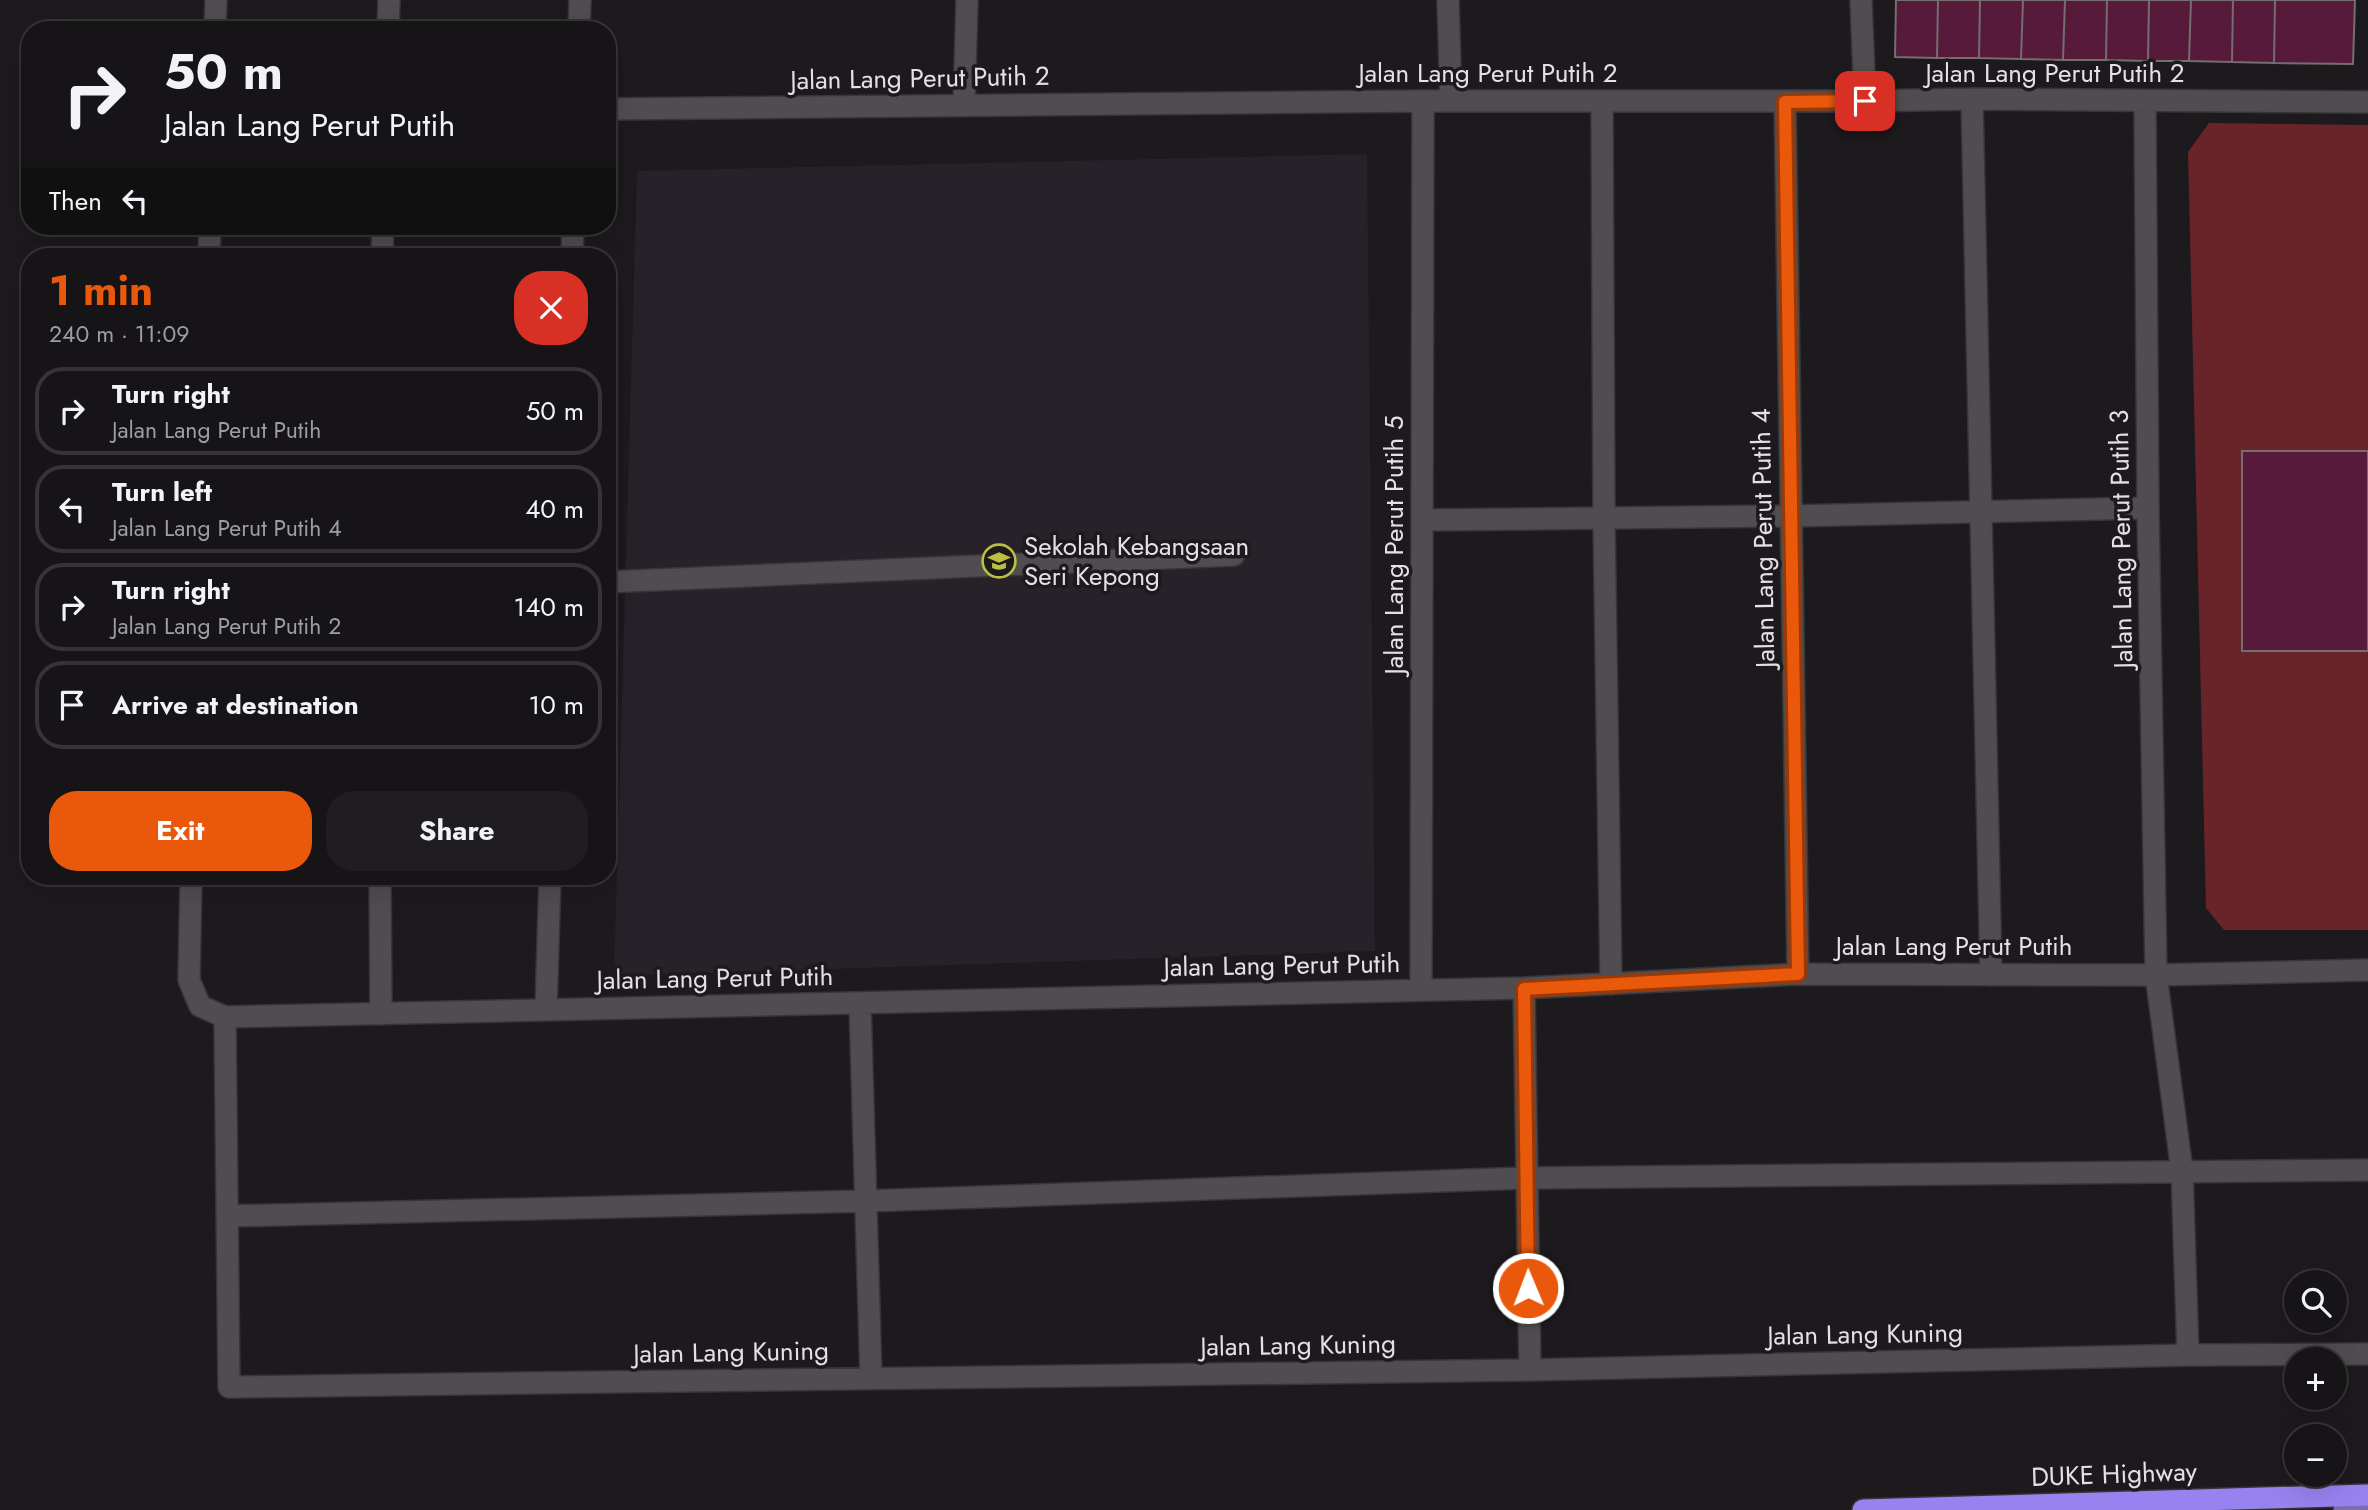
<!DOCTYPE html>
<html lang="en">
<head>
<meta charset="utf-8">
<style>
  body { margin:0; font-family:Jost,sans-serif; background:#1f1d1f; color:#f1f3f6; height:100vh; display:flex; flex-direction:column; font-size:26px; white-space:nowrap }
  * { box-sizing:border-box; margin:0 }
  p { font-size:23px; color:#9e9ea1 }
  .icon { flex:none; width:38px; height:38px; fill:none; stroke:currentColor; stroke-width:2; stroke-linecap:round; stroke-linejoin:round }
  .map { position:relative; flex:1; overflow:hidden }
  .drawer { position:absolute; left:21px; top:248px; width:595px; height:637px; display:flex; flex-direction:column; background:#161416; border-radius:28px; box-shadow:0 7px 28px #0002,0 0 0 2px #353335 }
  .drawer>* { flex:none }
  .banner { position:absolute; left:21px; top:21px; width:595px; height:214px; border-radius:28px; box-shadow:0 7px 28px #0002,0 0 0 2px #353335; background:#161416; color:#f1f3f6; overflow:hidden }
  .buttons { position:absolute; left:2284px; top:1270px; display:grid; gap:14px }
  .buttons a { display:grid; place-items:center; width:63px; height:63px; border-radius:50%; background:#161416; box-shadow:0 7px 28px #0002,0 0 0 2px #353335; font-size:35px }
  .pin { position:absolute; display:grid; place-items:center; width:60px; height:60px; color:#fff; margin:-30px; border-radius:14px; box-shadow:0 4px 10px #0006 }
  .me { position:absolute; width:77px; margin:-38px; rotate:359deg; stroke-linejoin:round; filter:drop-shadow(0 0 5px #0008) }
  .turn { display:flex; align-items:center; gap:24px; height:147px; padding:0 28px; font-size:32px }
  .turn .icon { width:91px; height:91px; stroke-width:2.5 }
  .turn b { display:block; font-size:49px; line-height:60px }
  .then { display:flex; align-items:center; height:66px; padding:0 28px; background:#0003; gap:14px; font-size:26px }
  .round { display:grid; place-items:center; flex:none; width:74px; height:74px; border-radius:28px; background:#1f1d1f }
  .summary { display:flex; align-items:center; justify-content:space-between; height:119px; padding:0 28px }
  h1 { font-size:42px; font-weight:700; line-height:52px; color:#ea580c }
  .button { display:flex; gap:14px; margin-top:auto; padding:14px 28px }
  .button a { flex:1; height:80px; border-radius:28px; background:#ea580c; color:#fff; font-size:28px; font-weight:700; line-height:80px; text-align:center }
  .button a+a { background:#1f1d1f; color:#f1f3f6 }
  ul { padding:0; list-style:none }
  li { display:flex; align-items:center; gap:21px; height:88px; margin:0 14px 10px; padding:0 14px; border:4px solid #353335; border-radius:28px }
  li div { flex:1 }
  li b { display:block; font-size:26px }
  li em { font-style:normal }
  .map>svg:first-child { display:block }
  .built { fill:#272129 }
  .green { fill:#682428 }
  .building { fill:#571a3b; stroke:#736e70; stroke-width:2 }
  .lines { fill:none; stroke-linecap:round; stroke-linejoin:round }
  .minor-casing { stroke:#373538; stroke-width:24 }
  .major-casing { stroke:#373538; stroke-width:24 }
  .highway-casing { stroke:#373538; stroke-width:24 }
  .minor { stroke:#504d51; stroke-width:21 }
  .major { stroke:#7b6db0; stroke-width:21 }
  .highway { stroke:#9783ef; stroke-width:21 }
  .route-casing { stroke:#983908; stroke-width:18 }
  .route { stroke:#ea580c; stroke-width:12 }
  .labels { text-anchor:middle; dominant-baseline:central; stroke-width:7; stroke-linejoin:round; paint-order:stroke }
  .street-label { font-size:26px; fill:#e3e1e3; stroke:#1d1a1d }
  .poi-label { font-size:26px; fill:#e3e1e3; stroke:#1d1a1d; text-anchor:start }
</style>
</head>
<body>
<div class="map">
<svg width="2368" height="1510" viewBox="0 0 2368 1510">
  <rect width="100%" height="100%" fill="#1d1a1d"/>
  <path class="built" d="M1367 154 1375 951 614 976 637 171Z"/>
  <path class="green" d="M2209 123 2368 125V930H2224L2206 908 2188 152Z"/>
  <path class="building" d="M1896 0H1938L1937 58 1895 57Z
    M1938 0H1980L1979 58H1937Z
    M1980 0H2023L2021 59 1979 58Z
    M2023 0H2065L2063 60 2021 59Z
    M2065 0H2107L2106 60H2063Z
    M2107 0H2149L2148 61 2106 60Z
    M2149 0H2191L2189 61H2148Z
    M2191 0H2233L2232 62 2189 61Z
    M2233 0H2275L2274 63 2232 62Z
    M2275 0H2355L2353 64 2274 63Z
    M2242 451H2368V651H2242Z"/>
  <g class="lines">
    <defs>
      <path id="minor" d="M1448 0 1451 101
        M1861 0 1865 101
        M215 30 216 0
        M388 30 389 0
        M579 30 580 0
        M1972 99 1991 975
        M1602 101 1604 518 1611 984
        M1785 101 1798 974
        M2145 102 2148 508 2156 975 2182 1171 2188 1355
        M964 105 967 0
        M607 109 1423 101H1865L1972 99 2368 102
        M209 257 210 226
        M382 257 383 226
        M572 257 573 226
        M1423 520 1791 516 2148 508
        M607 582 1234 555
        M191 877 189 980 200 1006 225 1017 1524 988 1798 974 2156 975 2368 970
        M380 877 381 1014
        M1524 988 1530 1370
        M1421 990 1423 101
        M860 1004 871 1378
        M546 1009 550 877
        M225 1017 229 1387 1530 1370 2188 1355 2368 1354
        M228 1216 866 1201 1526 1178 2368 1170"/>
      <path id="major" d="M2344 1510H2368"/>
      <path id="highway" d="M1863 1510 2368 1495"/>
    </defs>
    <use href="#minor" class="minor-casing"/>
    <use href="#major" class="major-casing"/>
    <use href="#highway" class="highway-casing"/>
    <use href="#minor" class="minor"/>
    <use href="#major" class="major"/>
    <use href="#highway" class="highway"/>
  </g>
  <g class="lines">
    <defs>
      <path id="route" d="M1528 1288 1524 989 1798 974 1785 102 1865 101"/>
    </defs>
    <use href="#route" class="route-casing"/>
    <use href="#route" class="route"/>
  </g>
  <defs>
    <symbol id="school-ring" viewBox="-11 -11 22 22"><circle r="9.5" fill="#1d1a1d" stroke="#bdbf43" stroke-width="1.5"/><path d="M0-5L7-2L0 1L-7-2ZM-4 1L0 2.5L4 1V4Q0 6-4 4Z" fill="#bdbf43"/></symbol>
  </defs>
  <g fill-rule="evenodd">
    <use href="#school-ring" x="980" y="542" width="38" height="38"/>
  </g>
  <g class="labels">
    <g class="street-label">
      <text x="1488" y="73">Jalan Lang Perut Putih 2</text>
      <text x="2055" y="73">Jalan Lang Perut Putih 2</text>
      <text transform="translate(920 78) rotate(-1)">Jalan Lang Perut Putih 2</text>
      <text transform="translate(1763 538) rotate(-91)">Jalan Lang Perut Putih 4</text>
      <text transform="translate(2121 539) rotate(-91)">Jalan Lang Perut Putih 3</text>
      <text transform="translate(1394 545) rotate(-90)">Jalan Lang Perut Putih 5</text>
      <text x="1954" y="946">Jalan Lang Perut Putih</text>
      <text transform="translate(1282 965) rotate(-1)">Jalan Lang Perut Putih</text>
      <text transform="translate(715 978) rotate(-1)">Jalan Lang Perut Putih</text>
      <text transform="translate(1865 1334) rotate(-1)">Jalan Lang Kuning</text>
      <text transform="translate(1298 1345) rotate(-1)">Jalan Lang Kuning</text>
      <text transform="translate(731 1352) rotate(-1)">Jalan Lang Kuning</text>
      <text transform="translate(2114 1474) rotate(-2)">DUKE Highway</text>
    </g>
    <g class="poi-label">
      <text x="1024" y="546">Sekolah Kebangsaan<tspan x="1024" dy="30">Seri Kepong</tspan></text>
    </g>
  </g>
</svg>
<div class="buttons">
<a><svg class="icon" aria-label="search" viewBox="0 0 24 24"><circle cx="10" cy="10" r="6"/><path d="M15 15l6 6"/></svg></a>
<a>+</a>
<a>−</a>
</div>
<div class="pin" style="left:1865px;top:101px;background:#d93025"><svg class="icon" aria-label="arrive" viewBox="0 0 24 24"><path d="M6 21V4h12l-3 4 3 4H6"/></svg></div>
<svg class="me" style="left:1528px;top:1288px" viewBox="-20 -20 40 40"><circle r="17" fill="#ea580c" stroke="#fff" stroke-width="3"/><path d="M0-11L8 9 0 5-8 9z" fill="#fff"/></svg>
<div class="banner">
<div class="turn"><svg class="icon" aria-label="right" viewBox="0 0 24 24"><path d="M7 20v-9h11M14 6l5 5-5 5"/></svg><div><b>50 m</b>Jalan Lang Perut Putih</div></div>
<div class="then">Then<svg class="icon" aria-label="left" viewBox="0 0 24 24"><path d="M17 20v-9H6M10 6l-5 5 5 5"/></svg></div>
</div>
<section class="drawer">
<div class="summary"><div><h1>1 min</h1><p>240 m · 11:09</p></div><a class="round" style="background:#d93025;color:#fff"><svg class="icon" aria-label="close" viewBox="0 0 24 24"><path d="M6 6l12 12M18 6L6 18"/></svg></a></div>
<ul>
<li><svg class="icon" aria-label="right" viewBox="0 0 24 24"><path d="M7 20v-9h11M14 6l5 5-5 5"/></svg><div><b>Turn right</b><p>Jalan Lang Perut Putih</p></div><em>50 m</em></li>
<li><svg class="icon" aria-label="left" viewBox="0 0 24 24"><path d="M17 20v-9H6M10 6l-5 5 5 5"/></svg><div><b>Turn left</b><p>Jalan Lang Perut Putih 4</p></div><em>40 m</em></li>
<li><svg class="icon" aria-label="right" viewBox="0 0 24 24"><path d="M7 20v-9h11M14 6l5 5-5 5"/></svg><div><b>Turn right</b><p>Jalan Lang Perut Putih 2</p></div><em>140 m</em></li>
<li><svg class="icon" aria-label="arrive" viewBox="0 0 24 24"><path d="M6 21V4h12l-3 4 3 4H6"/></svg><div><b>Arrive at destination</b></div><em>10 m</em></li>
</ul>
<div class="button"><a>Exit</a><a>Share</a></div>
</section>
</div>
</body>
</html>
